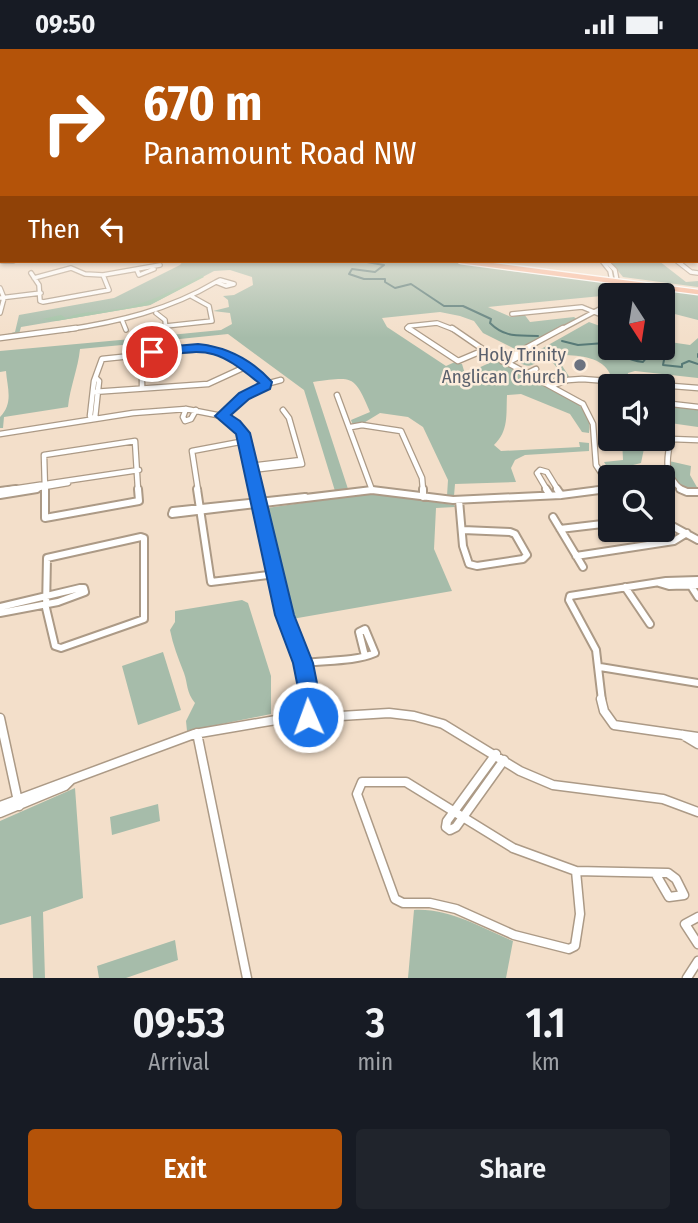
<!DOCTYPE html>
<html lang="en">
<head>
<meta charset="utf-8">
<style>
  body { margin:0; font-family:"Fira Sans Condensed",sans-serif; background:#20242c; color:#f1f3f6; height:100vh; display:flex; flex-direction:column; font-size:26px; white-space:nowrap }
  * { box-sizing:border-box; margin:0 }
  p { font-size:23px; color:#9ea1a6 }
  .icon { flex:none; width:38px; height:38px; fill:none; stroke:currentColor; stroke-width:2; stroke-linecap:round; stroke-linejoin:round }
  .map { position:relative; height:929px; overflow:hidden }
  .side { display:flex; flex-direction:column; background:#171b24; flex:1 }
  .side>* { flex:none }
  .guide { position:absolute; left:0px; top:0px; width:698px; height:214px; box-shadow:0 2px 5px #0004; background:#b45309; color:#fff; overflow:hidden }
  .needle { width:46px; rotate:168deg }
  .controls { position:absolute; left:598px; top:234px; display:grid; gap:14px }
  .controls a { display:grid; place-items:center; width:77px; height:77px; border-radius:7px; background:#171b24; box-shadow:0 2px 5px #0004; font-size:35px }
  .pin { position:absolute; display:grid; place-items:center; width:60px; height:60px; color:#fff; margin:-30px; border:4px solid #fff; border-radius:50%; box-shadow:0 2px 7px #0007 }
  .me { position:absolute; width:77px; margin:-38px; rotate:358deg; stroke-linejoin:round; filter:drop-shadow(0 0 5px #0008) }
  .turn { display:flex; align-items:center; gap:24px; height:147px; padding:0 28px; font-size:32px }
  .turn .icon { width:91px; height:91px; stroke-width:2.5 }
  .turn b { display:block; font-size:49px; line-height:60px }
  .then { display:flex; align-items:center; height:66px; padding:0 28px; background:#0003; gap:14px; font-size:26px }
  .eta { display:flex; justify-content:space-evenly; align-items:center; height:119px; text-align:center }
  .eta b { font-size:42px; font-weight:600; line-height:49px }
  .action { display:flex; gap:14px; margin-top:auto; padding:14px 28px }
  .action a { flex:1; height:80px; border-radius:7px; background:#b45309; color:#fff; font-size:28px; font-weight:600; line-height:80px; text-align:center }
  .action a+a { background:#20242c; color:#f1f3f6 }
  .status { display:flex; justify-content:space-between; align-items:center; height:49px; padding:0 35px; background:#171b24; direction:ltr }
  .status svg { height:19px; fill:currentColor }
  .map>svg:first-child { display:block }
  .green { fill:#a6bcaa }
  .forest { fill:#9dc0a3 }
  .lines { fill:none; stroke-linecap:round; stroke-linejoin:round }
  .stream { stroke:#577a77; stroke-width:2 }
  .minor-far3-casing { stroke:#ac9a86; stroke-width:6 }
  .minor-far2-casing { stroke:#ac9a86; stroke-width:7 }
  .minor-far1-casing { stroke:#ac9a86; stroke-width:10 }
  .minor-casing { stroke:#ac9a86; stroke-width:11 }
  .major-casing { stroke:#fff; stroke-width:7 }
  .minor-far3 { stroke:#fff; stroke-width:3.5 }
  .minor-far2 { stroke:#fff; stroke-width:4.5 }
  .minor-far1 { stroke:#fff; stroke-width:6 }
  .minor { stroke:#fff; stroke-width:8 }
  .major { stroke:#f8b89b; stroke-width:4.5 }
  .route { fill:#1a73e8; stroke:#114b97; stroke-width:2 }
  .worship-dot { fill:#6b7280; stroke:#fdeddc; stroke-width:2.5 }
  .labels { text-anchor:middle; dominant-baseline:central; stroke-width:5; stroke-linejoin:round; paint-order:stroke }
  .far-worship-label { font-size:19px; fill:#5b616d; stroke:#fdeddc; text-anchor:end }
</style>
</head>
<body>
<div class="status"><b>09:50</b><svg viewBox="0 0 49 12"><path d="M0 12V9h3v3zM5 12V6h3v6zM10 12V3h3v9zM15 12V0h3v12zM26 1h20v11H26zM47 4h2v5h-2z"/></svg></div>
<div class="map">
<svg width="698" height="929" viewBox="0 0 698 929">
  <rect width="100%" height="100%" fill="#f3dfca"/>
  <path class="green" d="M183 212H452L512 222 603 233 612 241V246L488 258 511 268 524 265 530 273 574 268 578 271 519 302 483 284 474 272 460 267 440 263 382 269 387 278 446 317 455 313 462 315 465 325 496 311C520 324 570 342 585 363 590 370 590 377 589 384L582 383 570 365 521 345 507 346C506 365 509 382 494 396L501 402 580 398 579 393 589 394V402L525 406 515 411 511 419 516 433 455 435 454 447H447L448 431 423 378 408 368 380 364 362 375 352 374 351 371 370 363C354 325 353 328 313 333L348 440 335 442 304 341 228 285 170 291V286L221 281 232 275 230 264 213 262 229 258 228 251 223 247 234 246 253 236 252 228 230 221 214 222 150 256 21 278 19 285 0 287 15 283 19 266 114 249 180 216Z
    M610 212H659L686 233 698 232V238L623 228Z
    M622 236 698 244V271L663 262V247H643L638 243 624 244Z
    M589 273 611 281V299H663V292L690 296 698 289V329L635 322 628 324 627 331 612 330C606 309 584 307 566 306L561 315 570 329 551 331 557 326 558 320 550 310 541 307C534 318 529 319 518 313Z
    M164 287V292L80 300C78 320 70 338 68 358L4 368 3 379H0V368C14 354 7 338 6 322L0 323V302Z
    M663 356 698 360V378L663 373Z
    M622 390H646L641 414 617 420 624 429H614L604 413 623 411Z
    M669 412 691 417 690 426 698 440 690 442C677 437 670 426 669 412Z
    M371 444 454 456 455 458 436 459 434 500 452 542 292 570 267 459Z
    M242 551 248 554 271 627V665L187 682 186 672 195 654C186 643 188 635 184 624 178 609 173 596 170 581L175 573V562Z
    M163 603 181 661 138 676 122 617Z
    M75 739 83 849 43 863 45 929H33L31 867 0 876V772Z
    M158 755 160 772 112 786 110 768Z
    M414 861C450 859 481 879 513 892L506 929H408Z
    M175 891 178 911 126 929H99L97 917Z"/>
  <path class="forest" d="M202 226 204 228 150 256 56 272 42 270 61 266 66 269C86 260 109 264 132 257 158 250 181 237 202 226Z"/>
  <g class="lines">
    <path class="stream" d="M361 212 384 216 375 223 352 220 349 225 364 230H385V233L395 239 411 235 444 257H463L491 270 490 274C505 289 518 286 538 287
      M562 292 578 296 605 294C617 304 627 311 643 313L647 308
      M698 305V308
      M664 311 663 316 682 318V315L689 312 698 315"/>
    <defs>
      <path id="minor-far3" d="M2 212H13
        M602 212 610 222 615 247
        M606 212 615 221 620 247
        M677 212 691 223 698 224
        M137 221 139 226 154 220
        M31 224 39 236 40 252 43 253 109 241 103 226
        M34 229 71 219 85 225 103 226 160 216
        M220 231 234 235 226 237 216 233Z
        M0 239 4 249 0 264
        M0 249 41 244
        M156 264 165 271 166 281
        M512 265 582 258 611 270
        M122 271 126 281
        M166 277 212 272 209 257 191 247
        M64 281C118 273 169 261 216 233
        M410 281 407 279 409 277 437 274 455 281
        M560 281 611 254"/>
      <path id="minor-far2" d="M166 279 169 306
        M408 279 458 312 484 301
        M452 279 484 301
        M0 289 76 279
        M484 301 583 355
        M502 312 563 279
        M507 314 531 301
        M526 325 536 320
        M142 326V338
        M266 335 281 331
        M551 337 568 331 582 330 698 339
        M93 343 208 335 245 318
        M337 346 372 441
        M663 354 698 358
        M583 355 593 375 596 416 609 436
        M186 360 183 368 185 372 191 370 196 361
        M283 361 289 369 301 411
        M95 369 99 332 96 329
        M94 370 90 367 94 332 102 310 208 299 234 308 266 335 244 347 222 367
        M351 378 362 376 401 382 422 429 423 441
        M0 385 133 364 186 360 222 367 243 384 256 441
        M251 417 301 411
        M252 421 302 415 301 411
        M649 429 667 426
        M5 441 139 421
        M27 441 68 434
        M45 441 44 406 135 392 138 441
        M198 441 192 402 245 392
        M370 441H374
        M547 441 537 424 540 421 547 423 558 441
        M595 441 611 439
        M682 441C664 426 666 411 671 390L698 391"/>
      <path id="minor-far1" d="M45 440V469L139 452 138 440
        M197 440 211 533 276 525
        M256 440 285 566 303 614 308 652
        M423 440V448
        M546 440 550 446
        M557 440 561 446
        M680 440 687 443H698
        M0 442 16 440
        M0 446 37 440
        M305 448 173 462 172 465 372 441 453 451 561 446 607 440
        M459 451 463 497 469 515 477 517 523 510 527 506 515 485 510 483 463 481
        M553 468 583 518
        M663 472 698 491
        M560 480 611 474
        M141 488 144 489V570L61 599 55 597 46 559 47 509Z
        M576 507 674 492 687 484
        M659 534 669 537 698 536
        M689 534 698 548
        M625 538 650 575
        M0 558 80 539H84L85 543 58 553 0 564
        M303 614C326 611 354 613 375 604L365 580 359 583 365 607
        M600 618 698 634
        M602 652 596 601 569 551 570 547 666 532 698 531"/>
      <path id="minor" d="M308 650V669
        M601 650 604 662 614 676 698 688
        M0 669 19 757
        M197 684 247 929
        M683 686 698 695
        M496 705 447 772 446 778 450 781 456 778 504 711
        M362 733H406L513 799 576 822 580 865 575 897 569 900 514 886 456 860 430 854H403L395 850 357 745Z
        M0 757 194 685 276 671 389 664 414 667 443 675 520 722 553 736 663 750 698 763
        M0 764 65 737 71 731
        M576 822 668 824 676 830 684 846 669 848 655 824
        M698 868 685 875 698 895
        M687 929 698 912"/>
      <path id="major" d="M461 212 698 243"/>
    </defs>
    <use href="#minor-far3" class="minor-far3-casing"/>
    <use href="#minor-far2" class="minor-far2-casing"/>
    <use href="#minor-far1" class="minor-far1-casing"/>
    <use href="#minor" class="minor-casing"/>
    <use href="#major" class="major-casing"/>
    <use href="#minor-far3" class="minor-far3"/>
    <use href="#minor-far2" class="minor-far2"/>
    <use href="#minor-far1" class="minor-far1"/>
    <use href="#minor" class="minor"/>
    <use href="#major" class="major"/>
  </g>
  <linearGradient id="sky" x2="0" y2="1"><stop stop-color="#77adcc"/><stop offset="0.55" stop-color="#faf1e7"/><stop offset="1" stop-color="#faf1e7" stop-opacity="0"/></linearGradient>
  <rect width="698" height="289" fill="url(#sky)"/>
  <path class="route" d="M198 295C228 298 252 311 272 333L270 340 249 350 231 366 240 372 250 384 294 566 313 614 318 639V668L315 675 308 677 300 675 297 668 298 639 293 614 275 566 236 385 215 367 239 344 259 334C213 297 210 301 152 307L146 303 152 299Z"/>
  <circle class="worship-dot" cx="580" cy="316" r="7"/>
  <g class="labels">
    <g class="far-worship-label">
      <text x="566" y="305">Holy Trinity<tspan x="566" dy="22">Anglican Church</tspan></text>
    </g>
  </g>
</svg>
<div class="controls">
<a><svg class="needle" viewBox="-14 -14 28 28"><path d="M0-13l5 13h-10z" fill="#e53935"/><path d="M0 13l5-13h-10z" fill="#9ea1a6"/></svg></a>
<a><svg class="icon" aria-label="sound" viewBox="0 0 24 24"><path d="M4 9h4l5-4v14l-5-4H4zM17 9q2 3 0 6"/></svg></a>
<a><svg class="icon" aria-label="search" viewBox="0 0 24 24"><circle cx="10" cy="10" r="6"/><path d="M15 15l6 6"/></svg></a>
</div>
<div class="pin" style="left:152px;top:303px;background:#d93025"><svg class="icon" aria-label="arrive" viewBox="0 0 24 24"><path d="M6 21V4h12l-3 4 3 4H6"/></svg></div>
<svg class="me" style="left:308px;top:668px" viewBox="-20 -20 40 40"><circle r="17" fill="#1a73e8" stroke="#fff" stroke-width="3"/><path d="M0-11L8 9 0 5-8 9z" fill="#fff"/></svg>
<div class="guide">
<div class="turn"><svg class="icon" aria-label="right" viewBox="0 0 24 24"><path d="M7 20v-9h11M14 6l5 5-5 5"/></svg><div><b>670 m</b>Panamount Road NW</div></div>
<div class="then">Then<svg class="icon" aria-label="left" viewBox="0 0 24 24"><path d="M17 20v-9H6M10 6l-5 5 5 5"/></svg></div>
</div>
</div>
<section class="side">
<div class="eta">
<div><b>09:53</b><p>Arrival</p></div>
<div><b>3</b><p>min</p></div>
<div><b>1.1</b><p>km</p></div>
</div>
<div class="action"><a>Exit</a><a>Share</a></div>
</section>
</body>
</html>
